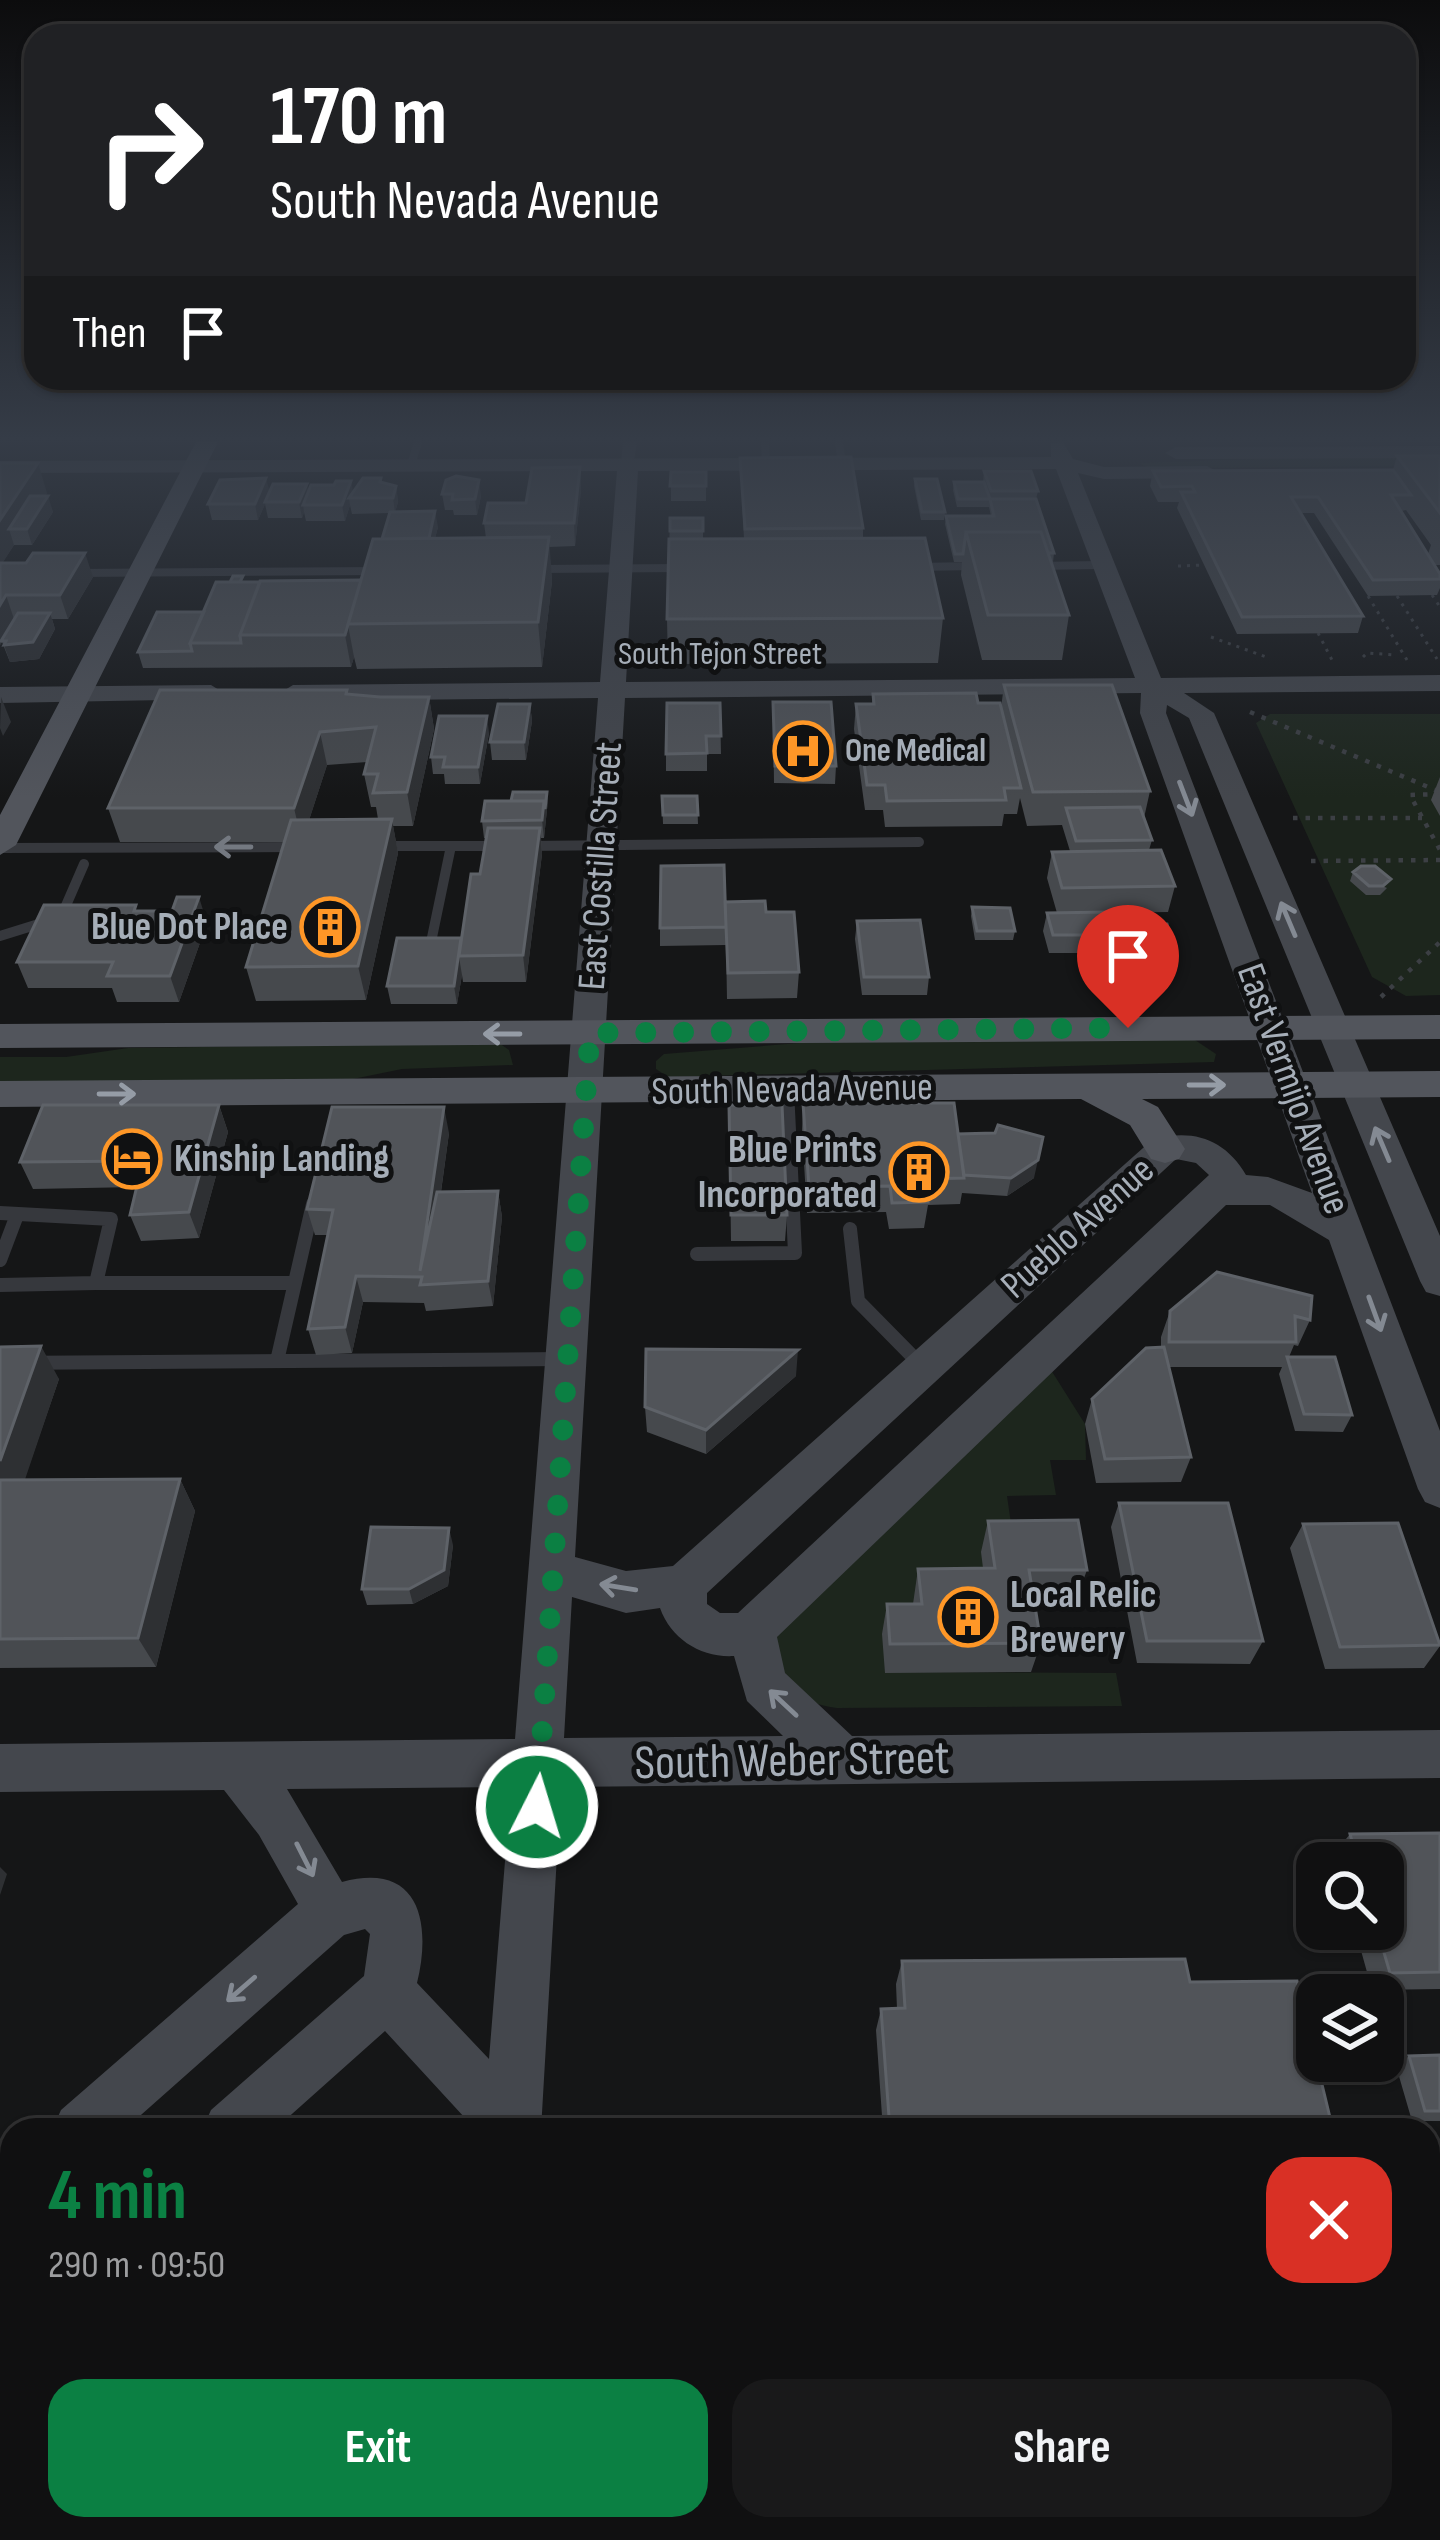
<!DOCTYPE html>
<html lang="en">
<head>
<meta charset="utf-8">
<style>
  body { margin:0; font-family:"Sofia Sans Condensed",sans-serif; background:#19191a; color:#f1f3f6; height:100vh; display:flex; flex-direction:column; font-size:45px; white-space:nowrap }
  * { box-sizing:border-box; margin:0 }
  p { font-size:39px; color:#9c9d9f }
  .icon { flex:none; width:66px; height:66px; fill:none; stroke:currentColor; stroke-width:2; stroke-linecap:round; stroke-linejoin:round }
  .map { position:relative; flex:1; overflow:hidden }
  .side { position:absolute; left:0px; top:2118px; width:1440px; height:423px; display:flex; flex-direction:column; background:#101011; border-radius:36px 36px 0 0; box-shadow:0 3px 9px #0004,0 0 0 3px #303031 }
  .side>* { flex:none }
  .banner { position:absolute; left:24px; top:24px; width:1392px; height:366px; border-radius:36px; box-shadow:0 3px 9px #0004,0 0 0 3px #303031; background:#202124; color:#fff; overflow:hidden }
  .tools { position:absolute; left:1296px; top:1842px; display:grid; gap:24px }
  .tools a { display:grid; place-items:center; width:108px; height:108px; border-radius:24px; background:#101011; box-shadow:0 3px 9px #0004,0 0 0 3px #303031; font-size:60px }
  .pin { position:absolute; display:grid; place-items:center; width:102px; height:102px; color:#fff; margin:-123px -51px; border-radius:50% 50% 50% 0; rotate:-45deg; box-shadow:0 0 12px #0007 }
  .pin .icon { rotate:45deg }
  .me { position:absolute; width:132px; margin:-66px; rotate:5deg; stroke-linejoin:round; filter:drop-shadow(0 0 9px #0008) }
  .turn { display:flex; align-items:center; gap:42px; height:252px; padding:0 48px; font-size:54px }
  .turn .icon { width:156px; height:156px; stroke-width:2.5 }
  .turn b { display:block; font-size:84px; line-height:102px }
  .then { display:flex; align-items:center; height:114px; padding:0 48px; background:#0003; gap:24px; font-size:45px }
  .round { display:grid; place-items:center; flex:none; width:126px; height:126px; border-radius:36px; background:#19191a }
  .overview { display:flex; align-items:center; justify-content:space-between; height:204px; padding:0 48px }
  h1 { font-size:72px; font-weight:700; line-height:90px; color:#0b8043 }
  .button { display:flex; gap:24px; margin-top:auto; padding:24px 48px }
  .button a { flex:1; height:138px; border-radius:36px; background:#0b8043; color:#fff; font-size:48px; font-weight:700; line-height:138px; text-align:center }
  .button a+a { background:#19191a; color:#f1f3f6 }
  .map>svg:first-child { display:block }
  .green { fill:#1d261d }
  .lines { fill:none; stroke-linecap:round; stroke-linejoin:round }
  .path-far1 { stroke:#3c3f44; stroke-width:3; stroke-dasharray:3 6; stroke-linecap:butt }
  .path { stroke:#3c3f44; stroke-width:4.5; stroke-dasharray:4.5 8; stroke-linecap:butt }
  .lane-far3 { stroke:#36383d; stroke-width:8 }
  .lane-far2 { stroke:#36383d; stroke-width:10 }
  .lane-far1 { stroke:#36383d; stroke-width:14 }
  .lane { stroke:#36383d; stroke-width:21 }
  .street { fill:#36383d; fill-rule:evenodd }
  .secondary { fill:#44474d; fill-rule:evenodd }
  .primary { fill:#52555c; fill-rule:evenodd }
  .wall { fill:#46494d; fill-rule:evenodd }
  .shaded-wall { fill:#2e3033 }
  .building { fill:#515459; stroke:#5e6268; stroke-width:3 }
  .oneway { stroke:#848a93 }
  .oneway2 { stroke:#747981 }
  .oneway3 { stroke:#959ca6 }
  .route { stroke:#0b8043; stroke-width:21; stroke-dasharray:0 37.8 }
  .labels { text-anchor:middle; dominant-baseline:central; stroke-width:10; stroke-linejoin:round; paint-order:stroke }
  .far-street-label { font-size:33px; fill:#a6aeb8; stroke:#101112 }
  .far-poi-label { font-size:33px; font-weight:bold; fill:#a6aeb8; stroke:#101112; text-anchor:start }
  .street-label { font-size:39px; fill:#a6aeb8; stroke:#101112 }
  .poi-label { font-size:39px; font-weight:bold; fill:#a6aeb8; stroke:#101112; text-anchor:end }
  .near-street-label { font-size:48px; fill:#a6aeb8; stroke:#101112 }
</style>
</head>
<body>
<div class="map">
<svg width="1440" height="2540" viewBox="0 0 1440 2540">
  <rect width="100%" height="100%" fill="#151617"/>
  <path class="green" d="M1344 456H1440V466L1147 468 1140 463Z
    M1270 714H1440V995L1406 996 1372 977 1256 723Z
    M1192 1038 1216 1054 1214 1062 668 1077 656 1069V1061L664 1054 837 1040Z
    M499 1043 509 1050 513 1065 402 1069 353 1079 0 1082V1057H66L128 1048Z
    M1051 1370 1085 1424 1086 1460H1050L1056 1495 1007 1496 1015 1551 987 1599 916 1633 885 1672 1116 1673 1122 1706 837 1708C785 1700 785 1683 775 1637Z"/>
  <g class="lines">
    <path class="path-far1" d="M1178 566 1205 565
      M1432 595 1440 607
      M1368 596 1407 660
      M1397 596 1437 659
      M1318 633 1333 662
      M1211 637 1269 658
      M1363 657 1367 653 1396 655"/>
    <path class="path" d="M1250 712 1440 792
      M1440 794 1410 795 1440 850
      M1293 818H1422
      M1311 861 1440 860
      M1381 997 1440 942"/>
    <path class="lane-far3" d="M765 442 766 464
      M839 442 842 464
      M411 465 418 442
      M1034 566 1101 565
      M914 567 976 566
      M536 569 682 568
      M74 573 382 571"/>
    <path class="lane-far2" d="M378 846H500
      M528 846 919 842
      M0 848 296 847
      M0 936 61 917 84 864
      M430 947 451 846"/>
    <path class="lane-far1" d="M0 1213 111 1219 96 1283 0 1285
      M850 1229 858 1301 920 1364
      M697 1254 795 1253 787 1090
      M0 1260 17 1215
      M96 1283H295
      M277 1361 313 1204
      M0 1363 563 1359"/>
    <path class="lane" d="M1428 2382 1440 2381"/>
    <path class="street" d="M623 442H637L633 467 621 464Z"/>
    <path class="secondary" d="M1063 442 1073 459 1104 467 1207 466 1218 472 1207 478 1104 479 1078 473 1161 678 1440 675V691L1184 693 1214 713 1440 1236V1296L1426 1292 1420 1281 1189 718 1167 705 1166 713 1440 1431V1508L1425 1502 1418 1489 1329 1240 1270 1205H1226L777 1637 785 1673 852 1736 1440 1730V1778L561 1787 541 2130H476L385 2031 274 2130H202L211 2110 364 1976 370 1934 365 1929 344 1935 124 2130H52L61 2110 298 1904 259 1835 224 1790 0 1792V1744L515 1739 598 698 293 701 280 693 293 685 600 682 617 471 0 473V461L1051 457V443ZM1056 469 1135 678 626 682 638 471ZM1141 693 1140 713 1312 1193 1268 1177 1246 1175C1225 1139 1192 1128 1152 1140L673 1566 626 1571 575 1557 625 698ZM1176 1159 1196 1163 1209 1175 738 1613H720L707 1604V1593ZM572 1597 626 1613 660 1608C671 1639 701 1658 734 1656L747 1701 783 1736 564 1738ZM511 1787 489 2059 417 1983C432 1922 419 1861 342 1882L287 1789Z
      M1440 446V458L1176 459 1165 453 1176 447Z
      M211 685 224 693 220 699 0 703V687Z
      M12 2161V2226L0 2231V2166Z
      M12 2299V2367L0 2372V2304Z
      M450 2529H516L515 2540H449Z"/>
    <path class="primary" d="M196 442H218L16 845 0 855V815Z
      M1440 1015V1039L0 1048V1024Z
      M1440 1071V1097L1142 1099 1158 1107 1185 1149 1179 1159 1165 1163 1151 1159 1130 1125 1081 1099 0 1107V1081Z"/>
  </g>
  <path class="wall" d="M1397 456H1440V565H1435L1428 554 1431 545 1406 510 1401 511 1440 574V588L1437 595 1368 596 1314 513H1301L1363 616 1358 633 1237 634 1177 508 1179 502H1158L1150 486 1153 471 1393 470Z
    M740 458 863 528V539L943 618 938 663 668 664 667 619 670 518H703V539H744Z
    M0 463 47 493 45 496 53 512 32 545H14L2 563 93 577 68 619H52L55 629 39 659 10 662 2 642 0 645Z
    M580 467 581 490 575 546 549 547 552 581 542 667 357 669 354 657 351 667 143 668 138 652 204 612 244 582 361 580 382 539 389 513 352 514 350 505 345 521H306L304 512 302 518H268L265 504 258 520H212L208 504 269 491 353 493 382 483 396 486 398 502 395 512 438 527 435 538H486L484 523 526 503Z
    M984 471 1038 491 1036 499 1054 553 1053 562H1051L1069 615 1062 660H982L961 575 962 562H954L945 524 946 516H991L989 507H957L953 490 954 482H983Z
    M671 472H706V501H671Z
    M915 479 945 512 944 520H921L914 486Z
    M442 494 481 496 477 515H454L453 510H445Z
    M1004 685 1150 791 1144 818 1152 840 1149 850 1175 886 1168 912 1108 913 1112 925 1171 937 1166 955 1118 956 1122 967 1117 985 1089 986 1080 953H1049L1043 931 1047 913H1057L1047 878 1052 852 1070 851 1062 825 1027 826 1020 798 1017 814H1004L1002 826 885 827 883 810H865L854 729 856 704H872L873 694 978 703 1001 708Z
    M348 694 380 697H429L434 729 413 826H393L398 853 366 1000 256 1001 246 967 284 842H120L108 808ZM367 762 364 774 371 807H376L378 819 309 820 327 765Z
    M773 702 836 766 835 784 774 783Z
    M720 703 721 754H707V771H666V754Z
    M530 704 532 721 526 760H492L490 742Z
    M489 733 480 784H445L444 774H433L431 757Z
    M1440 777V816L1431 800Z
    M662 796H697L698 824H663Z
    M548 800 544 838H541L542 854 526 982H463L462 975 457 1004H391L387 986 461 938 480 874 486 838H484L482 821Z
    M1353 872 1387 888 1380 895H1366L1350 881Z
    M725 902 766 912 799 972 797 998 727 999 726 945 660 946V928Z
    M972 907 1015 931 1013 940H975L971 916Z
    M138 911 207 923 179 1002H117L112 988H28L17 962Z
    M857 921 929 977 927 995H862L855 939Z
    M803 1103 958 1134 1034 1178 1007 1196 962 1193 960 1204 928 1205 924 1228 889 1229 886 1212 807 1213 802 1130Z
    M219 1105 228 1132 199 1238 141 1241 130 1215 137 1187 33 1189 20 1162Z
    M729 1105 787 1215 785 1241H731Z
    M449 1133 441 1192 498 1191 502 1217 493 1306 426 1311 424 1303 363 1302 352 1353 316 1355 308 1329 328 1235H315L307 1209Z
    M1217 1272 1310 1320 1298 1346 1294 1345 1289 1357 1352 1415 1343 1432 1295 1431 1279 1374 1282 1367H1169L1191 1457 1181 1482 1096 1483 1085 1424 1092 1399 1161 1347V1337L1170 1311Z
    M0 1347 59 1379 24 1480 180 1479 195 1511 156 1667 0 1668Z
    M796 1376 706 1454 647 1432 645 1407Z
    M1119 1503 1263 1641 1250 1664 1137 1663 1111 1527Z
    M988 1521 1087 1570 1076 1600H1034L1041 1643 1031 1672 885 1673 882 1634 887 1604H913L918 1569 983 1568 981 1552Z
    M1303 1524 1440 1643V1646L1424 1668 1325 1669 1290 1548Z
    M453 1545 448 1586 413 1604 367 1605 362 1589Z
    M1440 1833V1989L1372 1990 1355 1929H1383V1863H1337L1334 1854 1350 1834Z
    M902 1961 1190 1982 1333 2130H883L876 2030 881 2009H897L896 1984Z
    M1440 2055V2121H1412L1396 2066 1409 2056Z
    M1027 2529H1333L1336 2540H1028Z"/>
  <path class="shaded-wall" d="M38 463 47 493 24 529H9L14 545 0 567V520Z
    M580 467 581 490 575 546 574 523Z
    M266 478 270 493 258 520 255 504Z
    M479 480 481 496 477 515 475 499Z
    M351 481 354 496 349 498 350 505 345 521 342 505Z
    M307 484 310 499 303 505 304 512 302 518 299 502Z
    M396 486 398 502 395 513 393 498Z
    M48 496 53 512 32 545 27 529Z
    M435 511 438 527 429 562 427 546Z
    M549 537 552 581 542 667 538 622Z
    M85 553 93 577 68 619 60 595Z
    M6 595 14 619 0 645V605Z
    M50 613 55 629 39 659 10 662 4 645Z
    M348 625 354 657 351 667 345 635Z
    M1 697 11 722 3 736 0 728Z
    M429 697 434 729 413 826 407 792Z
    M530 704 532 721 526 760 524 742Z
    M487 716 489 733 480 784 478 767Z
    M320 732 327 765 302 842 294 808Z
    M547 792 548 800 544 838 542 820Z
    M392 819 398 853 366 1000 358 966Z
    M540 828 542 854 526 982 523 955Z
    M199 897 207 923 179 1002 170 976Z
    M459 957 462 975 457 1004 454 986Z
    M219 1105 228 1132 199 1238 189 1212Z
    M444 1107 449 1133 428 1285 420 1271Z
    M1038 1160 1034 1178 1007 1196 1011 1178Z
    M498 1191 502 1217 493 1306 488 1281Z
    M356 1276 363 1302 352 1353 345 1327Z
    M41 1346 59 1379 14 1512 0 1491V1461Z
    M798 1350 796 1376 706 1454V1430Z
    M180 1479 195 1511 156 1667 138 1638Z
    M449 1528 453 1545 448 1586 413 1604 409 1589Z
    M0 1867 7 1874 0 1895Z"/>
  <path class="building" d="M1397 456H1440V513Z
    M851 457 863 528 745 529 740 458Z
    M0 463H38L0 520Z
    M580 467 574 523H484L488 503H526L532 468Z
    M1393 470 1411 495H1391L1440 574V579L1373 580 1318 497H1291L1363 616 1242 617 1181 492H1195L1192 486 1161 487 1153 471Z
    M984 471H1031L1038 491H991Z
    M671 472H706V486H670Z
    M456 476 479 480 475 499 452 500 453 494H442L446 480Z
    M266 478 255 504H208L220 480Z
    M363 478H381L380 482 396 486 393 498H349Z
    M915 479H937L945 512H922Z
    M336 481H351L342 505H303L311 485H334Z
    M954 482H984L990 499H958Z
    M273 484H307L299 502H265Z
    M30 496H48L27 529H9Z
    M990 499H1036L1054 553H1048L1041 532H966L963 554H955L946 516H994Z
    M435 511 429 538 382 539 390 512Z
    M670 518H703V531H670Z
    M966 532H1041L1069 615H988Z
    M549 537 538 622 348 624 373 539Z
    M925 538 943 618 667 619 669 539Z
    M33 553H85L60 595H6L0 605V563H26Z
    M233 576H243L240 582H230Z
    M361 580 345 635H240L260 581Z
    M216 582H260L240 635 241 643H190Z
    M157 612H204L190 643 192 651 138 652Z
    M18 613H50L33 642 4 645 6 641H1Z
    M1004 685H1112L1150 791 1033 792Z
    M160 690H347L346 694 380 697H429L407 792 373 793 378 774H364L376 727 320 732 294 808H108Z
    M976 693 978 703H1000L1021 788H1004L1006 800 887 801 885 785H867L856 704H874L873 694Z
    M773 702H831L836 766H775Z
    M667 703H720L721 736H706L707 753 666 754Z
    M498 704H530L524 742H490Z
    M439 716H487L478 767H443L445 757H431Z
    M513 792H547L545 809 544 801H511Z
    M662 796H697L698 815H663Z
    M485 801H544L542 820 482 821Z
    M1140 807 1152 840 1076 841 1066 808Z
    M392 819 358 966 246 967 291 820Z
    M488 828H540L523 955 459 956 471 874H480Z
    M1161 850 1175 886 1062 888 1052 852Z
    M724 865 726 927 660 928 661 866Z
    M1361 866H1375L1391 879 1383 886H1369L1353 872Z
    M177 897H199L170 976H107L113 962H17L44 905H136L134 911H172Z
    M765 901 766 912H794L799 972 728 973 725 902Z
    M972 907 1010 908 1015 931H977Z
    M1108 912 1112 925 1167 924 1171 937 1113 938 1122 967 1093 968 1083 935H1053L1047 913Z
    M920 920 929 977H864L857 921Z
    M397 938H461L454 986H387Z
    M803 1103H954L964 1178 925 1179 928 1202 892 1203 890 1186 809 1187Z
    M43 1105H219L189 1212 130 1215 143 1161 20 1162Z
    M729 1105H782L787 1215H731Z
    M332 1107H444L420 1271 437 1192 498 1191 488 1281 420 1285 422 1277 356 1276 345 1327 308 1329 333 1210 307 1209Z
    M998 1125 1043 1137 1038 1160 1011 1178 964 1175 958 1134 995 1133Z
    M1217 1272 1312 1296 1310 1320 1295 1316 1296 1342H1169L1170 1311Z
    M41 1346 0 1461V1347Z
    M1164 1347 1191 1457 1105 1459 1092 1399 1146 1348Z
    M646 1349 798 1350 706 1430 645 1407Z
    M1287 1357H1335L1352 1415 1304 1414Z
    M180 1479 138 1638 0 1639V1480Z
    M1119 1503H1228L1263 1641H1147Z
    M1078 1520 1087 1570H1029L1041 1643 890 1644 887 1604H922L918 1569 995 1568 988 1521Z
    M1398 1523 1440 1645 1340 1647 1303 1524Z
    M371 1527 449 1528 444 1570 409 1589H362Z
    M1440 1833V1972L1390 1973 1377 1929H1383V1863H1358L1350 1834Z
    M1185 1959 1190 1982 1297 1981 1333 2130H890L881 2009 905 2008 902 1961Z
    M1440 2055V2111H1425L1409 2056Z
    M393 2128 392 2130H311Z
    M614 2529H728V2540H614Z
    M1041 2529H1333L1336 2540H1042Z"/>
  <defs><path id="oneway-shaft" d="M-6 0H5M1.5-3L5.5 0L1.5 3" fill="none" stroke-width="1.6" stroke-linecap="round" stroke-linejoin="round" transform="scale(3)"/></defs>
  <g class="oneway">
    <use href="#oneway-shaft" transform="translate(1186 799) rotate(69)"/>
    <use href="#oneway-shaft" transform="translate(1288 919) rotate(-113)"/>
    <use href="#oneway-shaft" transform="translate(1382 1144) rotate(-113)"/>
    <use href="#oneway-shaft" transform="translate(1375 1314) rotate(70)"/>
    <use href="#oneway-shaft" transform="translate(618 1587) rotate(-171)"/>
    <use href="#oneway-shaft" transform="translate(783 1703) rotate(-137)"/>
    <use href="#oneway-shaft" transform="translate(305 1860) rotate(63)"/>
    <use href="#oneway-shaft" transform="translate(241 1989) rotate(139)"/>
  </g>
  <use class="oneway2" href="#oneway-shaft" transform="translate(233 847) rotate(180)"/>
  <g class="oneway3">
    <use href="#oneway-shaft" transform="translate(502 1034) rotate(180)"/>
    <use href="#oneway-shaft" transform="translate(1207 1085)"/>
    <use href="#oneway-shaft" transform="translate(117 1094)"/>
  </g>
  <linearGradient id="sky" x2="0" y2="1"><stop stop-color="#0c0c0d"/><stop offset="0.55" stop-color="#353c47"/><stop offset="1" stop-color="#353c47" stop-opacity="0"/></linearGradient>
  <rect width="1440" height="798" fill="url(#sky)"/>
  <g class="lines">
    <path class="route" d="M537 1807 590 1033 1128 1028"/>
  </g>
  <defs>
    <symbol id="hospital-ring" viewBox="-11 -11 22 22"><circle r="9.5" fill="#101112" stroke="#fe9727" stroke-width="1.5"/><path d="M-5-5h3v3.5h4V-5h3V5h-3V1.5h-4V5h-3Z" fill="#fe9727"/></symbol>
    <symbol id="building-ring" viewBox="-11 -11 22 22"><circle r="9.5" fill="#101112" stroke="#fe9727" stroke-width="1.5"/><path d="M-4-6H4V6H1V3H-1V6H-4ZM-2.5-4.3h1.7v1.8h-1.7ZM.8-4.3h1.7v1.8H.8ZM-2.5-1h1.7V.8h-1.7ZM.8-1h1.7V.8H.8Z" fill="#fe9727"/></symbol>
    <symbol id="hotel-ring" viewBox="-11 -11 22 22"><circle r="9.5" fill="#101112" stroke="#fe9727" stroke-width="1.5"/><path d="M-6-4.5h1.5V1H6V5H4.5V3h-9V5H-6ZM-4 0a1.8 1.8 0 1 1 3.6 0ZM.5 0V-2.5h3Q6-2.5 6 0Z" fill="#fe9727"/></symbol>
  </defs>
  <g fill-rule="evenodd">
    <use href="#hospital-ring" x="770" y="718" width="66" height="66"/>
    <use href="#building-ring" x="297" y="894" width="66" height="66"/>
    <use href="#hotel-ring" x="99" y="1126" width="66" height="66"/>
    <use href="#building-ring" x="886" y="1139" width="66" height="66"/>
    <use href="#building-ring" x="935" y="1584" width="66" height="66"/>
  </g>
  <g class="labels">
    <g class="far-street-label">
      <text x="720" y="654">South Tejon Street</text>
    </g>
    <g class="far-poi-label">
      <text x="845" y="751">One Medical</text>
    </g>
    <g class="street-label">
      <text transform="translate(601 866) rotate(-86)">East Costilla Street</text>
      <text transform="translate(1293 1089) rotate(70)">East Vermijo Avenue</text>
      <text transform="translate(792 1090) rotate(-1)">South Nevada Avenue</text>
      <text transform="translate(1078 1228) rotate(-42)">Pueblo Avenue</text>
    </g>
    <g class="poi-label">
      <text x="288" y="927">Blue Dot Place</text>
      <text x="877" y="1150">Blue Prints<tspan x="877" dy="45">Incorporated</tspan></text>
      <text x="174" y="1159" text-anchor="start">Kinship Landing</text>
      <text x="1010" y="1595" text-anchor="start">Local Relic<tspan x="1010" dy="45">Brewery</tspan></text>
    </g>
    <g class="near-street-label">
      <text transform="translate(792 1761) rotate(-1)">South Weber Street</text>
    </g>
  </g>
</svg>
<div class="tools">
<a><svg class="icon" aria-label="search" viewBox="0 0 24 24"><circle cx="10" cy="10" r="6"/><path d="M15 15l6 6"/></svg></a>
<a><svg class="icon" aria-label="layers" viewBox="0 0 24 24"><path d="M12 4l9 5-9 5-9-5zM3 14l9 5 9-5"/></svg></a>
</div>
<div class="pin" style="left:1128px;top:1028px;background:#d93025"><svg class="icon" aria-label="arrive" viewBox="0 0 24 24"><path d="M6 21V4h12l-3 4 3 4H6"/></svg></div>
<svg class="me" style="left:537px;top:1807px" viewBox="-20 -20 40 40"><circle r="17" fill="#0b8043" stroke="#fff" stroke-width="3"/><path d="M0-11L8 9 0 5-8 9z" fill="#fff"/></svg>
<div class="banner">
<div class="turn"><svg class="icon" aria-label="right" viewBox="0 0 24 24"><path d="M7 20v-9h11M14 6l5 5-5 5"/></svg><div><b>170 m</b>South Nevada Avenue</div></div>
<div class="then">Then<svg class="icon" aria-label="arrive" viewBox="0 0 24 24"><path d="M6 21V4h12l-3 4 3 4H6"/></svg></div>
</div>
<section class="side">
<div class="overview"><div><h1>4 min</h1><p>290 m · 09:50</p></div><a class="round" style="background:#d93025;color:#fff"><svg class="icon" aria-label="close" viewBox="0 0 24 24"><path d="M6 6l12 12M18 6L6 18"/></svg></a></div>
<div class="button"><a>Exit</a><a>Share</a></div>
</section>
</div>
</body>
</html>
